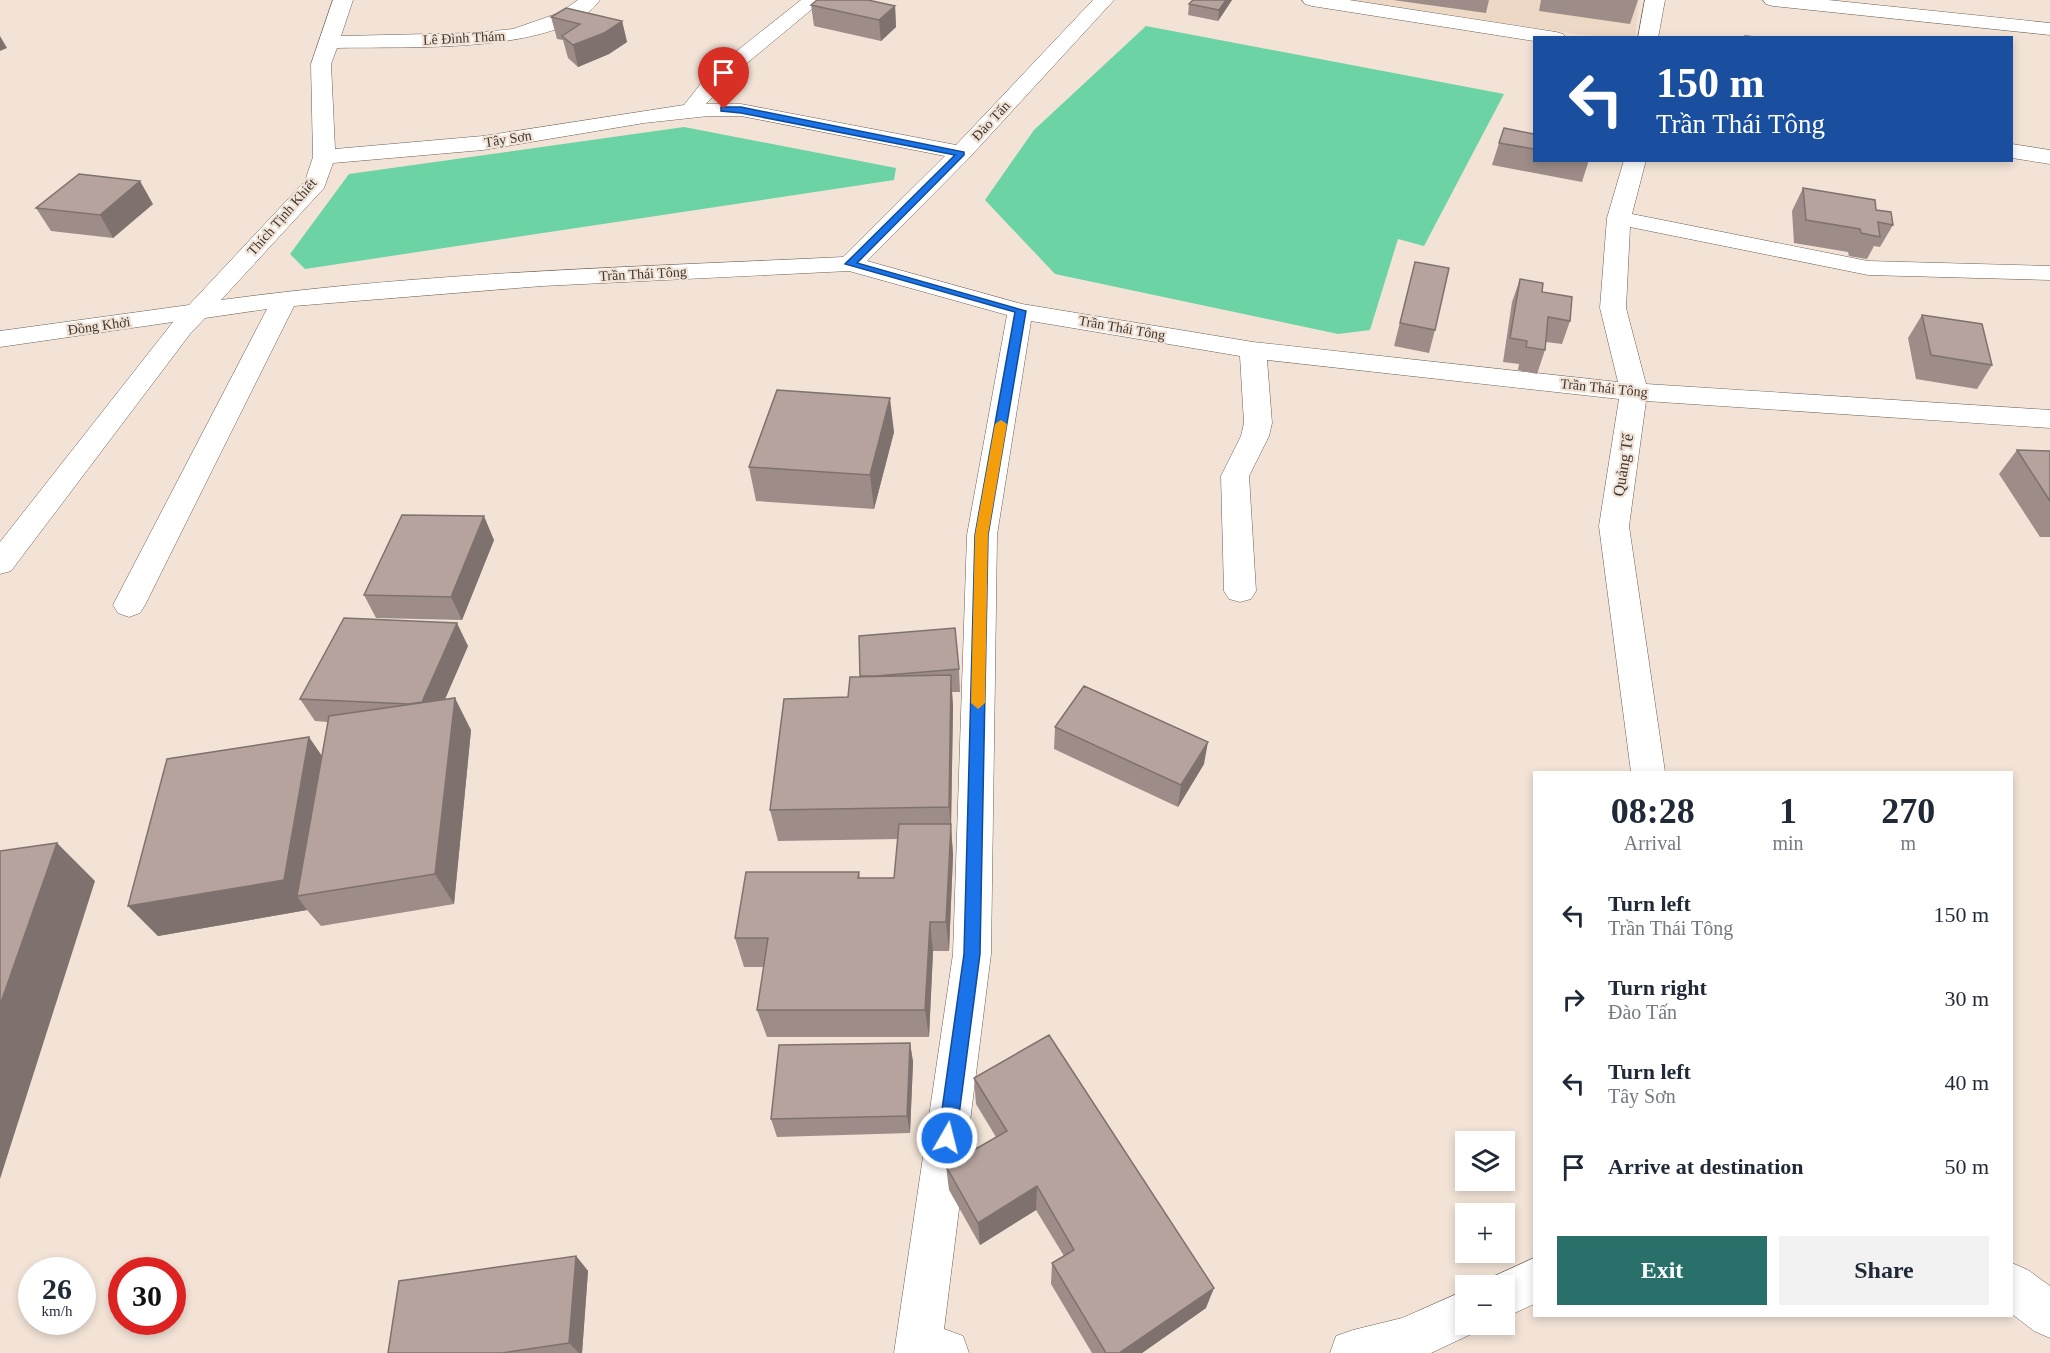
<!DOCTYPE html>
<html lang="en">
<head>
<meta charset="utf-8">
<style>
  body { margin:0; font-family:"Times New Roman",serif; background:#f2f2f3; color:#1f2937; height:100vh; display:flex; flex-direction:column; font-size:22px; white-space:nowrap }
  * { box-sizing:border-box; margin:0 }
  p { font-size:20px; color:#747a83 }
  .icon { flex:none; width:33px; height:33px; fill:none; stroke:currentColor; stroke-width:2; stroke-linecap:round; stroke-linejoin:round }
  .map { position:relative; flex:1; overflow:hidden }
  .sheet { position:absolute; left:1533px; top:771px; width:480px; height:546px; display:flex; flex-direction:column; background:#fff; border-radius:0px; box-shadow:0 3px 9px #0003 }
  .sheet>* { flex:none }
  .hud { position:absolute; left:1533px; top:36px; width:480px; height:126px; border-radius:0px; box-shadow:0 3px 9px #0003; background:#1a4fa0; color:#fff; overflow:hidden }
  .controls { position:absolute; left:1455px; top:1131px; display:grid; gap:12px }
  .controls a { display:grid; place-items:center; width:60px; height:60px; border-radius:0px; background:#fff; box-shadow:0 3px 9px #0003; font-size:30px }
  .speed { position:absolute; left:18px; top:1257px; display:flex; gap:12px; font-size:30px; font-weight:700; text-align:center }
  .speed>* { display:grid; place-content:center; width:78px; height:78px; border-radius:50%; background:#fff; box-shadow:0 3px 9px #0003; line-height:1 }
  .speed small { font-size:15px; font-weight:400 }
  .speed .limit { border:9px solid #d22; background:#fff; color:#111 }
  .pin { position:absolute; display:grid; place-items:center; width:51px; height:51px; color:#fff; margin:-62px -26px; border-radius:50% 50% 50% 0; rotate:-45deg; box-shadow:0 0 6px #0007 }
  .pin .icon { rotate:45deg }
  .me { position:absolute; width:66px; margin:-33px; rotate:8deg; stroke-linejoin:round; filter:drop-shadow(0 0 4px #0008) }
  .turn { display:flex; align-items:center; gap:21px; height:126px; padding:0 24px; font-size:27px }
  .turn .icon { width:78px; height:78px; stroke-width:2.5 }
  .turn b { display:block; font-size:42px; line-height:51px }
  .eta { display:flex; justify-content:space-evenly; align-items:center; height:102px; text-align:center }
  .eta b { font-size:36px; font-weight:700; line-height:42px }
  .primary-button { display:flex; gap:12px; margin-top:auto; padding:12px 24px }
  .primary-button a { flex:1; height:69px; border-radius:0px; background:#287069; color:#fff; font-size:24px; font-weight:700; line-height:69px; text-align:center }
  .primary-button a+a { background:#f2f2f3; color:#1f2937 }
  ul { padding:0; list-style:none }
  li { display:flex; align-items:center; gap:18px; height:84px; padding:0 24px }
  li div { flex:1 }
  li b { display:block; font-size:22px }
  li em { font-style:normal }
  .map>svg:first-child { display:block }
  .built { fill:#edd8c6 }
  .green { fill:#6cd3a5 }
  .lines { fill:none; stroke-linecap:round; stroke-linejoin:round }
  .minor-casing { stroke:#6c5f54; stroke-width:1 }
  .minor { fill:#fff; fill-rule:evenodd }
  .wall { fill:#9d8c87 }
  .shaded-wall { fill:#7f726e }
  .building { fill:#b6a39d; stroke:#7f726e; stroke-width:1.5 }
  .route { fill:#1a73e8; stroke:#114b97; stroke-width:1.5 }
  .slow { fill:#f59e0b }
  .labels { text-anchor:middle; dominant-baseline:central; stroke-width:4.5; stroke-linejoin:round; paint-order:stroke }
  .far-street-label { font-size:14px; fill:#3d3732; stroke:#f2e3d6 }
  .street-label { font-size:16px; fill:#3d3732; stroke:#f2e3d6 }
</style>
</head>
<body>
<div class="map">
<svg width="2050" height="1353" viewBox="0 0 2050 1353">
  <rect width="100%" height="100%" fill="#f2e3d6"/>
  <path class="built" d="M1349 0H1639L1635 38 1597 37Z"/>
  <path class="green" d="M1146 26 1504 94 1424 246 1398 239 1370 330 1338 334 1055 274 985 200 1034 130Z
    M684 127 896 168 894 180 305 269 290 254 349 174Z"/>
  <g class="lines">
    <defs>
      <path id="minor" d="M333 0H353L341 36 473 33 513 29 559 13 578 0H600C561 56 399 46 337 48L331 64 335 149 483 136 684 105 703 81 719 65 801 0H823L734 74 706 104H741L956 145 1093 0H1114L969 158 867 261 1022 304 1253 342 1618 382 1600 308 1607 218 1624 160H1646L1632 214 1868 261 2050 266V280L1868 275 1630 227 1626 308 1646 384 2050 410V428L1646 401 1629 526 1665 772H1631L1599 526 1619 399 1267 360 1272 423 1269 436 1249 476 1256 591 1251 599 1240 602 1229 599 1224 591 1221 476 1241 436 1244 423 1240 356 1031 321 997 535 991 954 944 1329 963 1336 969 1353H894L953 954 967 535 1007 315 849 271 542 286 294 306 145 605 140 613 129 617 118 613 113 605 267 309 205 318 190 334 11 571 0 574V542L173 322 0 347V331L189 305 305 181 313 157 311 64ZM709 116H741L945 156 843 257C636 267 426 272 221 300L324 188 333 163 483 150 644 123Z
        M1302 0H1349L1556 32 1563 34 1566 38H1534V41L1312 6 1305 4Z
        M1645 0H1665L1658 38H1638Z
        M1763 0H1828L2050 23V35L1773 6 1766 4Z
        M2012 144 2050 150V164L2012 158Z
        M1534 1258V1304L1504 1318V1286H1485L1488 1279Z
        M2012 1263 2028 1270 2050 1286V1338L2034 1331 2012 1314Z
        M1466 1290V1324H1484L1482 1329 1431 1353H1330L1336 1336 1353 1330 1402 1318Z"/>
    </defs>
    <use href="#minor" class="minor-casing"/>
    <use href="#minor" class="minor"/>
  </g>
  <path class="wall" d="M1232 0 1218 21 1188 15 1189 4Z
    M1393 0H1489L1486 13Z
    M1541 0H1638L1630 24 1539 11Z
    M811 5 895 6 896 27 881 41 814 26Z
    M551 17 622 21 627 42 609 54 578 67 568 58 563 40 557 39Z
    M1534 134V160H1589L1582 182 1492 165 1499 143Z
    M1803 188 1876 210 1893 225 1880 247 1874 246 1867 259 1849 256 1848 252 1794 243 1792 211Z
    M153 204 113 238 51 231 36 208Z
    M1415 262 1435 330 1429 353 1394 346Z
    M1520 279 1542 292 1570 321 1562 344 1546 342 1545 350 1537 374 1518 370 1519 364 1503 362 1512 302Z
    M1922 315 1992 365 1977 389 1916 379 1908 338Z
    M894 432 874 509 756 501 749 467Z
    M2017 450 2050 451V537H2040L1999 474Z
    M494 540 462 620 376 618 364 595Z
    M468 646 445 699 471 730 454 904 321 926 307 910 158 936 128 906 322 756 328 722 315 721 300 699Z
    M959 669 960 692H952L953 707 951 827 953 855 949 951H933L929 1037H767L757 1010 764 967H744L735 938 859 872 860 878H894L898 839 778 841 770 810 848 697 860 676Z
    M1055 727 1204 764 1178 807 1054 749Z
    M910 1043 913 1062 910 1133 777 1137 771 1119Z
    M974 1078 1206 1308 1142 1353H1092L1051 1284 1052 1263 1064 1256 1036 1210 980 1245 949 1190 946 1166 996 1137 976 1104Z
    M576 1256 588 1271 582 1353H388Z"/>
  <path class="shaded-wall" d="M1226 0H1232L1218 21 1219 10Z
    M895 6 896 27 881 41 879 20Z
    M622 21 627 42 609 54 578 67 573 45Z
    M0 36 7 48 0 51Z
    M140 181 153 204 113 238 100 215Z
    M890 398 894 432 874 509 870 475Z
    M484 516 494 540 462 620 451 597Z
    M457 623 468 646 433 727 420 705Z
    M951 675 953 707 951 827 953 855 949 951 946 922 951 832 949 807Z
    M455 698 471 730 454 904 435 874Z
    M309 737 331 769 297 896 307 910 158 936 128 906Z
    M1208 742 1204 764 1178 807 1181 785Z
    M57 843 95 881 0 1179V1005Z
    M930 922 933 951 929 1037 925 1010Z
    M910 1043 913 1062 910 1133 907 1116Z
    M1037 1186 1036 1210 980 1245 978 1223Z
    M576 1256 588 1271 582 1353H579L569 1343Z
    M1214 1288 1206 1308 1142 1353H1119Z"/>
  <path class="building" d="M817 0H868L895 6 879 20 811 5Z
    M1193 0H1226L1219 10 1189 4Z
    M566 8 622 21 604 33 573 45 562 36 580 24 551 17Z
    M1745 36 1767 38H1745Z
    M1504 128 1534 134V149L1499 143Z
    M79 174 140 181 100 215 36 208Z
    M1803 188 1875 200 1876 210 1891 212 1893 225 1878 222 1880 237 1861 233 1860 229 1806 220Z
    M1415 262 1449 268 1435 330 1400 323Z
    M1520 279 1543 283 1542 292 1572 297 1570 321 1548 317 1545 350 1526 347 1527 341 1510 338Z
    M1922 315 1982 324 1992 365 1931 355Z
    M777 390 890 398 870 475 749 467Z
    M2017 450 2050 451V501Z
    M402 515 484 516 451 597 364 595Z
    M344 618 457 623 422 702 409 704 300 699Z
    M955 628 959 669 876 676H860L859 636Z
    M951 675 949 807 770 810 784 699 848 697 850 677Z
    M1084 686 1208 742 1181 785 1055 727Z
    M455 698 435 874 297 896 329 716Z
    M309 737 284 880 128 906 167 759Z
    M899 824H951L946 922H930L925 1010H757L768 938H735L746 872H859L858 878H894Z
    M57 843 0 1005V851Z
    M1049 1035 1214 1288 1119 1353H1106L1052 1263 1074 1250 1037 1186 978 1223 946 1166 1007 1131 974 1078Z
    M910 1043 907 1116 771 1119 779 1045Z
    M576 1256 569 1343 502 1353H388L399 1281Z"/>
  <path class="route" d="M721 107H741L964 152V155L857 263 1026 311 988 535 980 954 956 1138 953 1144 947 1146 941 1144 938 1138 964 954 975 535 1015 312 845 264 955 155 741 113 721 111Z"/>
  <path class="slow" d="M1001 420 1007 424 988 535 985 703 978 709 971 703 975 535 995 424Z"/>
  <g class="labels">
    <g class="far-street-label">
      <text transform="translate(464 38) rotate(-3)">Lê Đình Thám</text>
      <text transform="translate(991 121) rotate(-47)">Đào Tấn</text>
      <text transform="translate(508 139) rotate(-9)">Tây Sơn</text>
      <text transform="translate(282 217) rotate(-49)">Thích Tịnh Khiết</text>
      <text transform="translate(643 274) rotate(-3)">Trần Thái Tông</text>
      <text transform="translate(99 326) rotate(-8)">Đồng Khởi</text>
      <text transform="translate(1122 328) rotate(10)">Trần Thái Tông</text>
      <text transform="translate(1604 388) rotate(6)">Trần Thái Tông</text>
    </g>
    <g class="street-label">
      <text transform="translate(1623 465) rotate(-81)">Quảng Tế</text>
    </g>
  </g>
</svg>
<div class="controls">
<a><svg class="icon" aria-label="layers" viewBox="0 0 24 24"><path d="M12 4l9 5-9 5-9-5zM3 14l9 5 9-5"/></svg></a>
<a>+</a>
<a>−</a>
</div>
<div class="speed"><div>26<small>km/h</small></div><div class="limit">30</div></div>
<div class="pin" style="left:724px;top:109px;background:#d93025"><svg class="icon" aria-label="arrive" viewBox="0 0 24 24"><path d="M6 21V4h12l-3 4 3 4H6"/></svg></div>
<svg class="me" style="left:947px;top:1138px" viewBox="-20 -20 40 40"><circle r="17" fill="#1a73e8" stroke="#fff" stroke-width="3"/><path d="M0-11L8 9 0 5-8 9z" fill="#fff"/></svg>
<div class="hud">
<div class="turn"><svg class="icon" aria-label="left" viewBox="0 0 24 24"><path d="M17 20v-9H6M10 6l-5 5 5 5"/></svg><div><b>150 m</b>Trần Thái Tông</div></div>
</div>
<section class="sheet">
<div class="eta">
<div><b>08:28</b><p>Arrival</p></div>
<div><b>1</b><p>min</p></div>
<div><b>270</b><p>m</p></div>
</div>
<ul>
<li><svg class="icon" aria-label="left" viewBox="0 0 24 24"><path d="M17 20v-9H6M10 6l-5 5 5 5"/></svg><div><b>Turn left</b><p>Trần Thái Tông</p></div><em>150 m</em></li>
<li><svg class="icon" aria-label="right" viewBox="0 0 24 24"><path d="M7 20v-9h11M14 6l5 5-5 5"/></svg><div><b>Turn right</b><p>Đào Tấn</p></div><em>30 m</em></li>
<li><svg class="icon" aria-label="left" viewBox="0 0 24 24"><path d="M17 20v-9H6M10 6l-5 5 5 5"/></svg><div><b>Turn left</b><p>Tây Sơn</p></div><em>40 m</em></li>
<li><svg class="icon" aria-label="arrive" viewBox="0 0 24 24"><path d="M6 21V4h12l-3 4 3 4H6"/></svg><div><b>Arrive at destination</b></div><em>50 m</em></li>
</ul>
<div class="primary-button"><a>Exit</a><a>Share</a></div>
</section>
</div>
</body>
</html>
